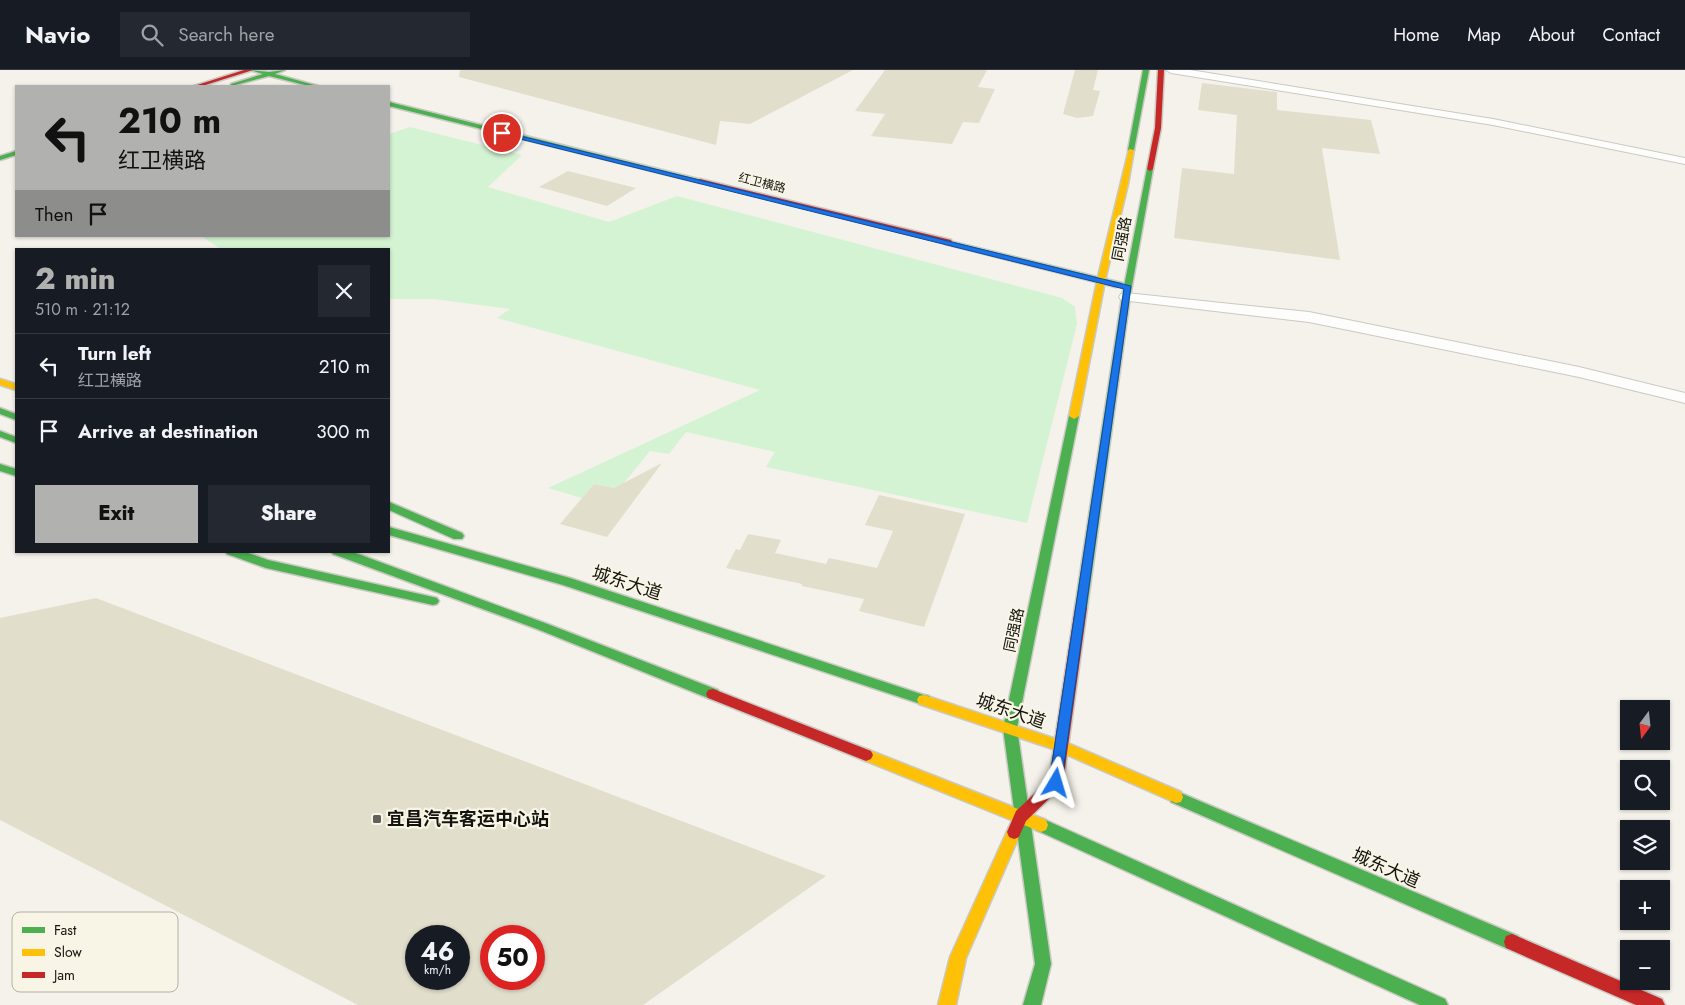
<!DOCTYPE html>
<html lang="en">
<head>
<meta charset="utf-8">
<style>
  body { margin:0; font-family:Jost,"Noto Sans SC",sans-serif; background:#242831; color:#f1f3f6; height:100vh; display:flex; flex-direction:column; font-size:19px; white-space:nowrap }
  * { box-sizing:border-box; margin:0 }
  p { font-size:16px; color:#9ea1a6 }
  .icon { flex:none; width:28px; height:28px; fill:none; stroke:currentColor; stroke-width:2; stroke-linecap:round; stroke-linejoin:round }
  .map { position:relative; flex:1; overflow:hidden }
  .details { position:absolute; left:15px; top:178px; width:375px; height:305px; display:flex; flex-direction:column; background:#171b24; border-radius:0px; box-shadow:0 1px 4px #0004 }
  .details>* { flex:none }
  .banner { position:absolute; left:15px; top:15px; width:375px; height:152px; border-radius:0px; box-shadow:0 1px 4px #0004; background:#b1b1b0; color:#111; overflow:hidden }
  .needle { width:32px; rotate:195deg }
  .buttons { position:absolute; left:1620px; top:630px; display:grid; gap:10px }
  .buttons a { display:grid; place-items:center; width:50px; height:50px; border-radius:0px; background:#171b24; box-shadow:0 1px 4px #0004; font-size:25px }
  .speed { position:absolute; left:405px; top:855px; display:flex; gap:10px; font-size:25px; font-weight:700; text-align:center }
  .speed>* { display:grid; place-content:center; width:65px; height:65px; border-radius:50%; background:#171b24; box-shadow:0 1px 4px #0004; line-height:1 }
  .speed small { font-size:12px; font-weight:400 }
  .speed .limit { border:8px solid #d22; background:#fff; color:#111 }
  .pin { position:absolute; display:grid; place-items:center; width:42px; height:42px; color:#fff; margin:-21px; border:2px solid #fff; border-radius:50%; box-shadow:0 1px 5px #0007 }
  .me { position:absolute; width:55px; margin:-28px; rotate:7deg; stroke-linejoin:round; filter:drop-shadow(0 0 4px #0008) }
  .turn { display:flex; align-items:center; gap:18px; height:105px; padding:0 20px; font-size:22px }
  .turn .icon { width:65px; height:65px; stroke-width:2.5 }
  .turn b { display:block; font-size:35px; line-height:42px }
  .then { display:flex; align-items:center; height:48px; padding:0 20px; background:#0003; gap:10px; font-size:19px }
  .round { display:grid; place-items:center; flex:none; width:52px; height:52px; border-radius:0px; background:#242831 }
  .head { display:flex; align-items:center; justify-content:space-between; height:85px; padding:0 20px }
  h1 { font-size:30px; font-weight:800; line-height:38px; color:#b1b1b0 }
  .primary-button { display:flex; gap:10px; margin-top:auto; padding:10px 20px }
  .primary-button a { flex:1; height:58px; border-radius:0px; background:#b1b1b0; color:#111; font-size:20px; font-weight:800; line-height:58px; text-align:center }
  .primary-button a+a { background:#242831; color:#f1f3f6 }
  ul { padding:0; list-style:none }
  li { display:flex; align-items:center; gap:15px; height:65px; padding:0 20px; border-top:1px solid #363941 }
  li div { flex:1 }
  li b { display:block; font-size:19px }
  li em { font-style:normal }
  header { display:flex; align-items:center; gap:30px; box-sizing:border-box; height:70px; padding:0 25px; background:#171b24; border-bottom:1px solid #363941 }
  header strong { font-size:24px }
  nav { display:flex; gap:28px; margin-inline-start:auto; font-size:18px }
  .search { width:350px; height:45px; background:#242831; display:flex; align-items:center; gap:12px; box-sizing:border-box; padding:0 18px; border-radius:0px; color:#9ea1a6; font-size:19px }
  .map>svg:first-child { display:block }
  .green { fill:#d4f3d3 }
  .building { fill:#e2decc; fill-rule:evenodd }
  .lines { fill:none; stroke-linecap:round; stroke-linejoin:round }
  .street-casing { stroke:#cac9c3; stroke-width:2 }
  .fast-casing { stroke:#cac9c3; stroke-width:3 }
  .slow-casing { stroke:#cac9c3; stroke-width:3 }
  .jam-casing { stroke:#cac9c3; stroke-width:3 }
  .street { fill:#fdfdfc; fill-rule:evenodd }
  .fast { fill:#4caf50; fill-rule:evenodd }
  .slow { fill:#ffc107; fill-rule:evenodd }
  .jam { fill:#c62828; fill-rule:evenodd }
  .route { fill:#1a73e8; stroke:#114b97 }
  .poi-dot { fill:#62615b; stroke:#f8f5e6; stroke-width:2 }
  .labels { text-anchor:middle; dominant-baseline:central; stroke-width:4.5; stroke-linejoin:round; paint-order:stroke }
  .far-street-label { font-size:12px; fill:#14130e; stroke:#f8f5e6 }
  .street-label { font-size:15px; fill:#14130e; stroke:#f8f5e6 }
  .near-street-label { font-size:18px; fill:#14130e; stroke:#f8f5e6 }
  .near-poi-label { font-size:18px; font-weight:bold; fill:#14130e; stroke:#f8f5e6; text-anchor:start }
  .key { fill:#f8f5e6; stroke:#b4b1a5; stroke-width:1 }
  .key-label { font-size:14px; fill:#14130e }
</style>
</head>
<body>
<header>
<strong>Navio</strong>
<div class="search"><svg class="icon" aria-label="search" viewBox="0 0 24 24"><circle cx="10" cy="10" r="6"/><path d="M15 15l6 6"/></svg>Search here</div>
<nav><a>Home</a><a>Map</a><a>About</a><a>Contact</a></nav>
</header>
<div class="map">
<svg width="1685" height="935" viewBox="0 0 1685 935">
  <rect width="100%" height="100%" fill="#f4f2ea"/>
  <path class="green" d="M410 57 522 85 488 117 609 152 677 126 1062 228 1075 237 1077 254 1027 453 766 397 775 382 686 362 669 384 650 381 624 413 614 418 594 414 582 428 548 418 760 320 497 248 510 239 434 229H389V179H221L201 166H389V64Z"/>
  <path class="building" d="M460 0H853L750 54 720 51 716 75 459 7Z
    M885 0H987L978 17 995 19 979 53 963 52 952 74 871 66 885 44 855 41Z
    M1075 0H1098L1093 20 1100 21 1093 46 1077 48 1063 44Z
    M1202 13 1277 22V40L1371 50 1380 84 1322 78 1340 190 1174 168 1182 98 1234 104 1237 45 1198 40Z
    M568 101 636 118 607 136 539 117Z
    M662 393 607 467 560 454 594 414 614 418Z
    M879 425 965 444 924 557 859 541 864 529 802 516V514L726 498 736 479 740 480 748 464 781 470 775 483 826 494 829 488 877 498 893 461 865 455Z
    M96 528 826 806 643 935H358L0 750V548ZM416 866H459V909H416ZM491 866H534V909H491Z"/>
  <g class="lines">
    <defs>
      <path id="street" d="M1166 0H1190L1493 49 1685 88V94L1493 55 1171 3Z
        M1126 223 1309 242 1579 297 1685 323V333L1579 307 1309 252 1121 230 1119 227 1121 224Z"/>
      <path id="fast" d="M250 0 269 2 285 0 275 4 318 16H309L269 6 231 16V14L263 4Z
        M1143 0H1149L1134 80 1131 82 1128 80Z
        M389 32 702 110 703 111 700 113 389 36Z
        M16 81V85L0 90V86Z
        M1150 97 1153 99 1130 227 1087 538 1085 541H1077L1075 538 1122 227 1147 99Z
        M945 170 1122 213 1123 215 1116 217 945 174Z
        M0 338 16 344V350L0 344Z
        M1074 343 1079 346 1017 658 1051 894 1041 935H1023L1035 894 1003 658 1069 346Z
        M0 361 16 367V373L0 367Z
        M0 394 16 399V406L0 401Z
        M389 432 462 463 464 466 462 469H454L389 440Z
        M389 457 570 508 924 625 929 626 931 630 929 634 924 635 563 515 389 465Z
        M225 481H243L268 490 433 527 437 528 439 531 437 534 433 535 266 498 227 484Z
        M331 481H350L545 553 718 620 720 624 718 628 713 629 708 628 537 559 333 484Z
        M1176 721 1518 866 1520 872 1518 878 1512 880 1506 878 1171 732 1169 727 1171 722Z
        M1041 748 1445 929 1448 935H1420L1036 760 1034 755 1036 750Z"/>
      <path id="slow" d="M1129 79 1134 80 1128 114 1105 211 1079 346 1074 349 1069 346 1097 211Z
        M0 309 16 314V320L0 315Z
        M924 625 1065 672 1181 722 1183 727 1181 732 1176 733 1056 680 919 634 917 630 919 626Z
        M866 679 1046 750 1048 755 1046 760 1041 762 861 689 859 685 861 681Z
        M1014 755 1019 757 1021 762 966 888 956 935H938L950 887 1009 757Z"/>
      <path id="jam" d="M244 0H253L202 16H194Z
        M1158 0H1164L1161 58 1153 99 1150 101 1147 99 1155 58Z
        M700 109 951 170 952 172 948 174 698 112V110Z
        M1081 533 1085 535 1087 538 1063 713 1061 717 1026 751 1019 767 1014 769 1009 767 1007 762 1016 741 1049 710 1075 538 1077 535Z
        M713 619 871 681 873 685 871 689 866 691 708 628 706 624 708 620Z
        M1512 864 1662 929 1665 935H1636L1506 878 1504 872 1506 866Z"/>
    </defs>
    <use href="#street" class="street-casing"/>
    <use href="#fast" class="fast-casing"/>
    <use href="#slow" class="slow-casing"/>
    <use href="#jam" class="jam-casing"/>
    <use href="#street" class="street"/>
    <use href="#fast" class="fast"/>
    <use href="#slow" class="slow"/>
    <use href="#jam" class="jam"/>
  </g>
  <path class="route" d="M500 61 1131 216 1061 717 1056 719 1051 717 1049 713 1124 219 500 64Z"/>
  <rect class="poi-dot" x="372" y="744" width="10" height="10" rx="2.5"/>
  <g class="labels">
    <g class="far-street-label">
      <text transform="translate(762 113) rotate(14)">红卫横路</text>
    </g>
    <g class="street-label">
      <text transform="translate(1122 169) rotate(-79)">同强路</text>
      <text transform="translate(1014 560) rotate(-78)">同强路</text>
    </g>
    <g class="near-street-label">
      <text transform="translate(627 513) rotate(18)">城东大道</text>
      <text transform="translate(1011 641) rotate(19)">城东大道</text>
      <text transform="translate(1386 798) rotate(24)">城东大道</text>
    </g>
    <g class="near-poi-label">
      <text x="387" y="749">宜昌汽车客运中心站</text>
    </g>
  </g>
  <rect x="12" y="842" width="166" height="80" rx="8" class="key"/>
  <rect x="22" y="857" width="23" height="6" fill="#4caf50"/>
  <rect x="22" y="879" width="23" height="7" fill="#ffc107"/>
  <rect x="22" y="902" width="23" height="6" fill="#c62828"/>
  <g class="key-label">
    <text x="54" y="865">Fast</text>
    <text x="54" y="887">Slow</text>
    <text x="54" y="910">Jam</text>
  </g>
</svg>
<div class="buttons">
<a><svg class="needle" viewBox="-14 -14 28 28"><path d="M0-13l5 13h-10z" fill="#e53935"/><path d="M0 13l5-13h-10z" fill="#9ea1a6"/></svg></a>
<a><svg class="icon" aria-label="search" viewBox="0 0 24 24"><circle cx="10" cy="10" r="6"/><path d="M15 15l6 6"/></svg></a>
<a><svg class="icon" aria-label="layers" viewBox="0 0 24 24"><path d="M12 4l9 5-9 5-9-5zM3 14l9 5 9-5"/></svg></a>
<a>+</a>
<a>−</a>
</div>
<div class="speed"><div>46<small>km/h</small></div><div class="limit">50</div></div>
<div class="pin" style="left:502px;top:63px;background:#d93025"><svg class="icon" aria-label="arrive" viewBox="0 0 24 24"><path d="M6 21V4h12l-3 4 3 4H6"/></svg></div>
<svg class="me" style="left:1056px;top:713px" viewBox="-20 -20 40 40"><path d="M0-17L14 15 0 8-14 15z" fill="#1a73e8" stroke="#fff" stroke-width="4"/></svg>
<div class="banner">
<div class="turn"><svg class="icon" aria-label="left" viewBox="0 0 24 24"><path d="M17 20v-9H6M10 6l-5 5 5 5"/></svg><div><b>210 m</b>红卫横路</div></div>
<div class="then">Then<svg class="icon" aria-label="arrive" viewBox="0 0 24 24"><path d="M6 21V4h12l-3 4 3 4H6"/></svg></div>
</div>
<section class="details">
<div class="head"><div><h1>2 min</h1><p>510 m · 21:12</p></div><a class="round"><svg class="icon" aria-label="close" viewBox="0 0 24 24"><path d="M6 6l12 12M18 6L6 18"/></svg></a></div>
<ul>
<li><svg class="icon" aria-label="left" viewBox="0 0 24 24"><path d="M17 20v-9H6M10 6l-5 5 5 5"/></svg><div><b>Turn left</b><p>红卫横路</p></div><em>210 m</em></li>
<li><svg class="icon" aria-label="arrive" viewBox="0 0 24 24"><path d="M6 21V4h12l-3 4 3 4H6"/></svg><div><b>Arrive at destination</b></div><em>300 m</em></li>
</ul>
<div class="primary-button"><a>Exit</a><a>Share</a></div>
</section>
</div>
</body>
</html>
